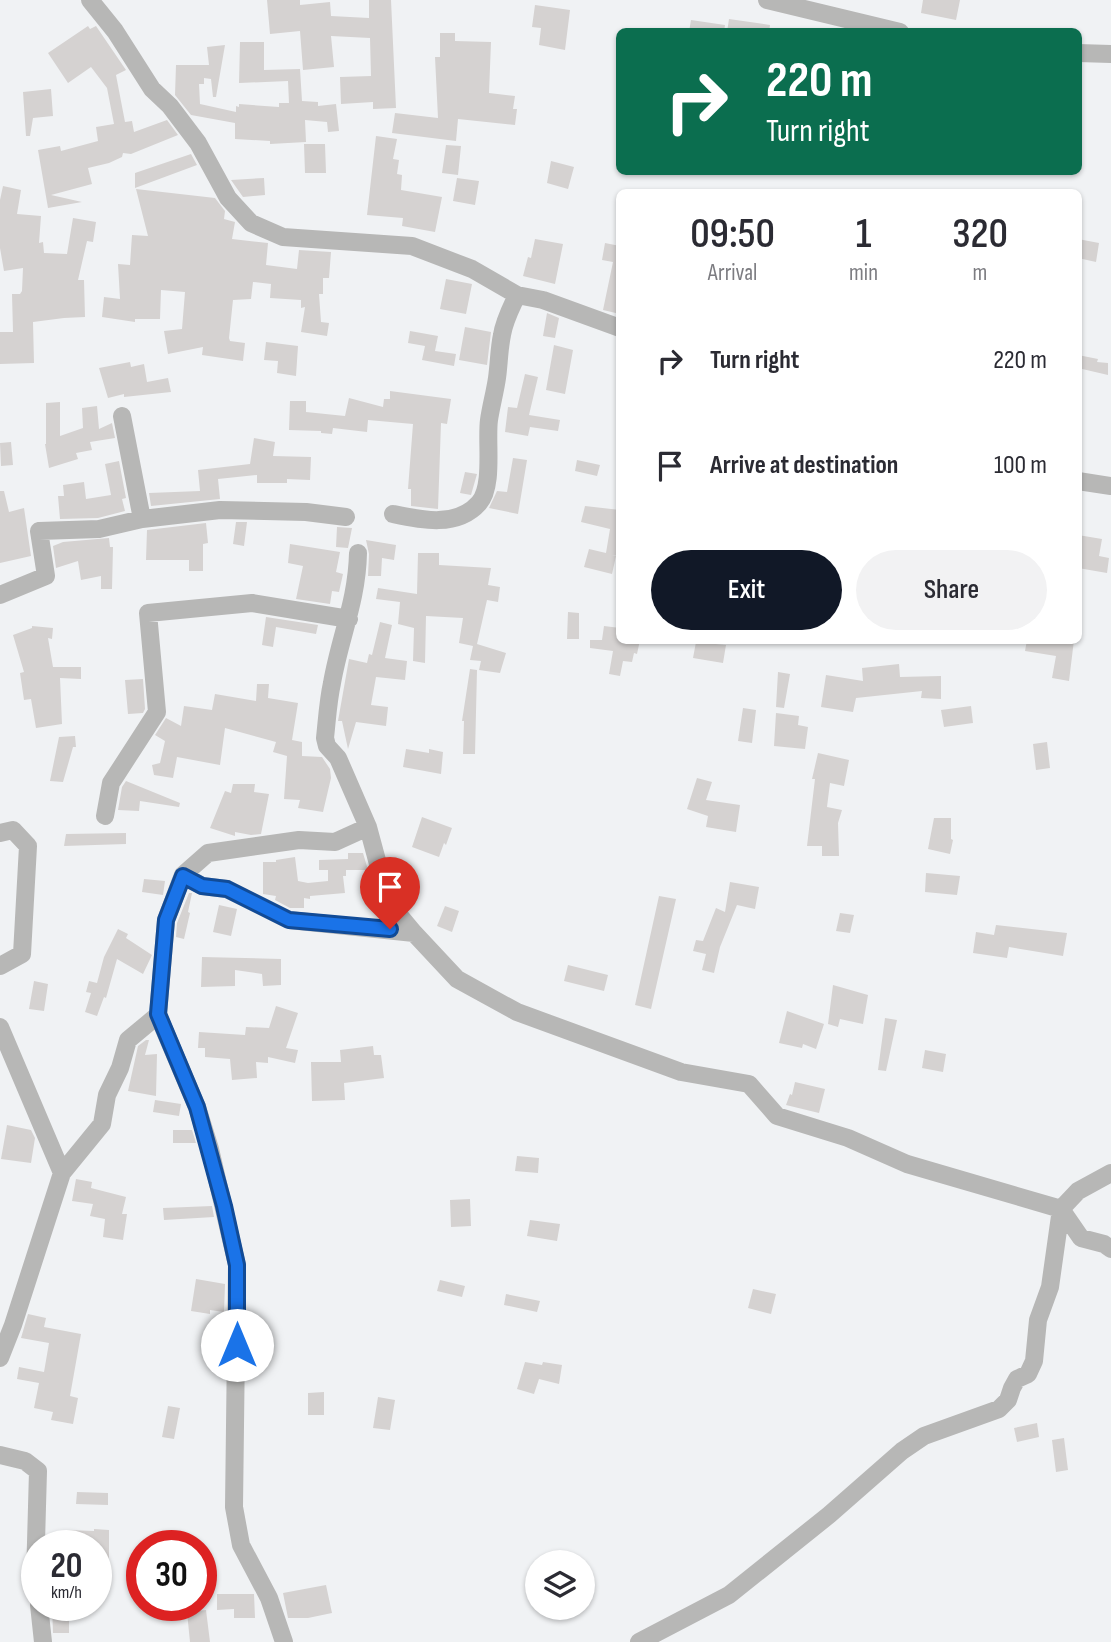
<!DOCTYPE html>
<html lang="en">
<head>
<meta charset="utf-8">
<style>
  body { margin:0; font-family:"Sofia Sans Condensed",sans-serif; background:#f2f2f3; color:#2b2b33; height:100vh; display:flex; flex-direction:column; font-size:26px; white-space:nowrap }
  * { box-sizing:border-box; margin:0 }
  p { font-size:23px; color:#7c7c81 }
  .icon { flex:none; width:38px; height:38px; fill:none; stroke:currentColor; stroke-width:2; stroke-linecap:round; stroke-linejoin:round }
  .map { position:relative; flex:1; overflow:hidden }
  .panel { position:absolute; left:616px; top:189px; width:466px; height:455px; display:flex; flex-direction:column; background:#fff; border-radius:10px; box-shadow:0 2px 5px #0004 }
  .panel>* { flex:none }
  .banner { position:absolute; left:616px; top:28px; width:466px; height:147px; border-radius:10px; box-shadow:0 2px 5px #0004; background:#0b6e4f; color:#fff; overflow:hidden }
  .fabs { position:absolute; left:525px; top:1550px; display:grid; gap:14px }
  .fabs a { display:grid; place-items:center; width:70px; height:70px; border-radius:50%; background:#fff; box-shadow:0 2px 5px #0004; font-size:35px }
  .speed { position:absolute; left:21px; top:1530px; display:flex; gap:14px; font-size:35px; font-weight:700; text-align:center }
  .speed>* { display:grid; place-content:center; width:91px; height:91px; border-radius:50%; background:#fff; box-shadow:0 2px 5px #0004; line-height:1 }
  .speed small { font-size:18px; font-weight:400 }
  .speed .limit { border:10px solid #d22; background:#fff; color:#111 }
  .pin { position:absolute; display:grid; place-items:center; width:60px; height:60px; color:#fff; margin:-72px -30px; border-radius:50% 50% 50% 0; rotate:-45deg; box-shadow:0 0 7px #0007 }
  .pin .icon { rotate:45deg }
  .me { position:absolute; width:77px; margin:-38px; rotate:0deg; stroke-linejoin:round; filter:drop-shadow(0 0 5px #0008) }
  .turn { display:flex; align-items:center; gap:24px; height:147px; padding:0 35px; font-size:32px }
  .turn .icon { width:91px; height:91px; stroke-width:2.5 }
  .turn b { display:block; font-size:49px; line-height:60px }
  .eta { display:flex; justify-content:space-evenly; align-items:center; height:119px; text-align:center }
  .eta b { font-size:42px; font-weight:600; line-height:49px }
  .cta { display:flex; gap:14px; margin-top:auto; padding:14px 35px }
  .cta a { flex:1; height:80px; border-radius:42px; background:#111827; color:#fff; font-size:28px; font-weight:600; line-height:80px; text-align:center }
  .cta a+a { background:#f2f2f3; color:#2b2b33 }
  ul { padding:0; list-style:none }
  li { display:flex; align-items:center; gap:21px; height:105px; padding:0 35px }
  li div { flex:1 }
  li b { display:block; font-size:26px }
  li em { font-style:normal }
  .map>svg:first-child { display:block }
  .building { fill:#d5d2d1 }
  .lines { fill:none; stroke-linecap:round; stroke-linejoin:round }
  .minor { stroke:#b7b7b6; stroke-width:18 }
  .route-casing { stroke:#114b97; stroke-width:18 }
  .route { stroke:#1a73e8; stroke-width:12 }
</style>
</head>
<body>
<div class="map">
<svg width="1111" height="1642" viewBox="0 0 1111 1642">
  <rect width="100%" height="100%" fill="#f0f2f4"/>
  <path class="building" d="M267 0H300V5L330 2 331 16 369 18V0H391L396 108 373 109V102L341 104 340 77 371 76 370 38 331 36 334 67 303 70 300 31 270 34Z
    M923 0H960L956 20 921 13Z
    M535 5 570 10 565 50 539 45 541 28 532 27Z
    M729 19 770 25 769 32H727Z
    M691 20 725 25 724 32H689Z
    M88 26 90 29 96 26 126 70 116 75 125 122 132 121 134 132 167 120 178 135 131 154 123 153 122 157 109 163 88 168 92 184 51 195 82 202 48 208 38 150 60 146 61 151 98 141 96 127 114 124 107 88 91 67 68 83 48 53Z
    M440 33H455V41L491 42 489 93 515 96 513 109H517L515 125 458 119 456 141 392 133 395 113 438 118 435 57H440Z
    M240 42H264V70L300 69 302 101 318 102V106L336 104 339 131 328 132 327 122 305 120 306 142 270 144V141L235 139V123L191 115 175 95 176 65H209L207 47 225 45 216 97H213L211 79 204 78V84H199L200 104 236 112V106L239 107V104L279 107V103H289L288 81 239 83Z
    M51 89 53 116 33 118 30 136H26L23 92Z
    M376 136 397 139 393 159 399 160 397 174 402 175 401 190 442 197 435 232 402 226 403 218 367 215Z
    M304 144H325L326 173H305Z
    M446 145 461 146 458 175 442 173Z
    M191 154 197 165 135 188V173Z
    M551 161 574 167 568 189 547 183Z
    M264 178 265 195 243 197 231 180Z
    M457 178 479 181 475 205 453 201Z
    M3 186 21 190 17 214 41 216 39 243 43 242 44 253 67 254 73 218 96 222 93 242 87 241 78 280H84L85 317 64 318 33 322 34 363 0 364V332H13L12 294H20L22 291 23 268 4 271 0 248V200Z
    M136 189 215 198 225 211 224 219 235 222 232 239 268 243 266 265 297 269 299 250 331 252 329 278H323V294H319L321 322 329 323 327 336 301 332 305 307 301 308V300L270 298 271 284 253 282 251 299 233 300 229 338 230 341 245 343 243 361 202 355 203 347 168 354 164 331 182 329 185 292 161 290 160 319H135V322L102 317 104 297 120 299 118 264 130 265 132 235 148 236Z
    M535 239 563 244 555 284 523 276 528 257 531 258Z
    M1078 239 1099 243 1096 262 1078 258Z
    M605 243 620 246V314L603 310 613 262 602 260Z
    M446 279 472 284 466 314 440 309Z
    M547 313 559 318 555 338 543 336Z
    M465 327 491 332 487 365 459 360Z
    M410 331 438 336 435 351 456 354 454 366 422 360 425 346 408 343Z
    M266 342 298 346 296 376 277 373 278 361 264 360Z
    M554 345 573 350 565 394 546 390Z
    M1078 355 1098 359 1097 362 1108 363V375L1078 368Z
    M130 362 131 367 144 364 147 382 168 378 171 392 124 397V394L108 398 99 368Z
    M525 374 538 377 529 415 560 420 558 431 530 427 528 436 505 432 508 407 517 408Z
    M390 391 451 399 447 424 441 423 438 509 411 506V489H408L413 424 368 420 367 432 333 428 332 434 321 433V431L289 430 290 401H306V412L345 416 349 398 383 407 384 399H390Z
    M60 402V436L83 428 82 408 97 406 99 429 112 423 115 438 90 442 92 450 76 453 78 459 49 468 45 444H46V403Z
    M254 438 275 442 273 456 311 457 310 480 287 479V483H257V475L218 479 220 499 151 506 149 493 200 491 198 470 250 464Z
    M11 442 13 465 1 466 0 443Z
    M513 458 527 460 518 514 489 508 497 491 507 492Z
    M577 460 600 465 597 476 575 471Z
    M119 461 126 498 122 499 125 511 98 518 60 519 58 496H64L63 485 84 482 86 499 111 495 105 464Z
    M465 472 477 474 471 495 460 493Z
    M0 491H4L9 512 24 508 31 556 0 563Z
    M585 506 620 510V556L612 555 616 556 612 574 584 567 589 549 606 553 610 529 581 522Z
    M236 522H247L244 546 233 544Z
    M206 523 208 543 203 544V571H189V560H146L147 530Z
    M337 527 352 528 348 548 336 547Z
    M1078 535 1102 539 1099 556 1109 558 1107 573 1078 568Z
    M109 538 110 547H113L112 589H101V576L81 580 78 561 56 568 53 546 63 542Z
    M366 540 396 545 394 560 382 558 381 576H368L369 554Z
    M290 544 340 552 336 572 343 574 339 592 332 591 330 604 296 599 303 566 288 563Z
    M418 553H439V565L491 568 488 585 500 587 498 602 487 600 477 644 506 653 500 673 479 670 481 661 470 660 473 646 459 643 463 618 426 616 425 663 413 661 414 628 398 624 400 602 376 599 378 588 417 594Z
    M568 612 579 613V639H567Z
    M266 617 318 625 316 634 276 627 273 647 262 645Z
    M380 622 392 625 385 658 407 661 405 680 376 677 371 705 388 707 386 726 356 722 348 749 342 721H338L349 659 367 663 369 654 372 655Z
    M32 626 53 628 52 639 48 638 53 667H81V679L60 678 62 724 36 728 31 699 24 700 20 673 24 672 13 635 32 628Z
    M604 626 620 628V640H640L637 654 634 653 632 662 623 661 620 676 609 674 613 651 590 648V640H602Z
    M1027 640H1074L1069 681 1052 678 1056 656 1025 651Z
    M696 642 726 645 723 663 693 658Z
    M899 664 900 677 941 676V699L921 698 922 691 856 698 853 712 821 707 826 675 863 681 862 668Z
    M470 669 477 670 475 754H463L464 721H462Z
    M778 672 790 674 784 708 776 707Z
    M143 679 145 709 143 713 128 714 125 680Z
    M257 684H269L268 698 298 703 292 740 302 742V756L322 757 330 769 331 778 323 812 298 808 300 800 284 799 287 756 273 752 276 742 225 728 220 765 177 757 173 778 154 775 152 765 160 763 165 741 155 735 166 718 181 726 184 706 212 710 215 694 256 701Z
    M971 706 973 723 944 727 941 710Z
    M743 708 756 710 752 743 738 741Z
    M776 713 799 716 798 725 808 727 805 749 774 746Z
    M75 736 76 747H73L63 782 50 781 59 737Z
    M1047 742 1050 768 1036 770 1033 744Z
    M406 749 429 753V749L443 752 441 774 403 767Z
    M818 753 849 760 844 786 830 783 827 807 842 810 838 823 839 856H822V846H807L815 779H812Z
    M697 778 712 782 706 800 740 805 736 832 706 827 708 816 687 809Z
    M126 781 180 803 179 807 140 801 139 811 118 810 122 787Z
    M233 784H255L254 792 269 794 261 834 251 835 235 832V836L210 828 225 791 231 793Z
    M422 817 452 828 446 845 444 843 439 857 412 847Z
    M934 818H951V839L953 840 950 854 928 849Z
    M126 833V844L64 846 66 834Z
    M348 853H363L368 870H346V876H343L345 893 310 896V899L304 898V908H290L275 900 276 896 263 894V862H276V860L295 857 298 881 308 883 328 881V870H319V860L348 859Z
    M926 873 960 876 957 895 925 892Z
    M144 879 165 881 163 895 142 892Z
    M730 882 759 887 755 909 737 905 720 947 714 973 702 970 706 954 693 951 696 940 703 941 716 908 725 912Z
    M189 893H192L188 912 190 913 184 939 176 937 177 923Z
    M659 896 676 899 651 1009 635 1005Z
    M219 905 237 909 231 936 213 932Z
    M445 906 459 911 452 932 437 926Z
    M840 913 854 915 850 933 836 931Z
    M996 925 1067 933 1063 956 1009 947 1007 958 973 953 976 932 994 935Z
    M118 929 128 934 126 938 152 955 143 974 117 959 106 998 104 997 97 1016 85 1012 91 993 86 992 89 981 97 983 104 957Z
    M202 957 281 959V985L263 986 262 974 235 970V986L201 987Z
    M568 965 608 975 604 991 564 981Z
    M34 981 48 984 44 1011 29 1009Z
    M833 985 868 995 863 1024 840 1019 838 1027 828 1024Z
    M276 1006 298 1013 286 1048 298 1050 295 1063 268 1057V1063L256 1062 257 1078 232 1080 230 1059 205 1057V1048H198L199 1032 245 1035 246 1027 269 1028Z
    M787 1011 824 1024 816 1049 803 1044 802 1048 779 1043Z
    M885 1018 897 1020 886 1071 878 1070Z
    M146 1040H149L145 1055 157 1054 156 1096 128 1091 138 1046Z
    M373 1046 374 1055H381L384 1078 344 1083 345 1100 312 1101 311 1062H341L340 1050Z
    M925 1050 946 1054 943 1072 922 1068Z
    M795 1082 825 1089 819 1113 786 1105 790 1094 792 1095Z
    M155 1100 181 1104 179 1116 153 1112Z
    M7 1125 31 1130 35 1138 31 1163 1 1159Z
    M173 1130H192L196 1143H173Z
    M517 1156 539 1158 538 1173 515 1171Z
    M76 1179 92 1182 91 1188 126 1197 122 1214H127L123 1240 103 1237 105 1219 90 1216 93 1204 72 1201Z
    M470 1199 471 1226 451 1227 450 1200Z
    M212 1206 214 1217 164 1220 163 1208Z
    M530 1220 560 1224 557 1241 527 1236Z
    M196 1279 225 1284 224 1312 210 1310V1314L191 1311Z
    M440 1280 465 1286 462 1297 437 1291Z
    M753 1289 776 1294 771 1314 748 1308Z
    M506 1294 540 1301 537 1312 504 1305Z
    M28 1314 46 1318 44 1327 81 1334 70 1396 78 1398 73 1424 51 1420 53 1412 34 1408 39 1383 17 1379 19 1367 44 1372 49 1343 21 1338Z
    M525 1362 542 1365 543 1362 562 1365 559 1384 539 1379 534 1394 517 1389Z
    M324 1392V1415H308V1393Z
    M378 1397 395 1400 390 1430 373 1428Z
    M168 1406 180 1408 174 1439 162 1437Z
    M1037 1423 1039 1437 1017 1442 1014 1428Z
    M1064 1438 1068 1470 1056 1472 1052 1440Z
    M77 1492 108 1493V1505L76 1504Z
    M94 1529 109 1530V1561H96V1545H66L67 1530 94 1531Z
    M326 1585 332 1613 308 1618H288L283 1593Z
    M217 1594H254L255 1618H234V1609L217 1610Z
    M52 1605H69V1633H53Z
    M206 1610 210 1642H190L187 1612Z"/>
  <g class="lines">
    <path class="minor" d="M90 0 115 31 152 89 170 106 198 143 228 198 251 223 283 237 412 246 472 269 517 295
      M767 0 900 32
      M1078 53 1111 54
      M122 416 142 519
      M1078 481 1111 486
      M393 514C421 520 457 528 479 503 494 486 486 441 489 420 491 406 495 392 497 378 499 364 499 349 502 335 504 321 511 308 517 295L543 300 620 328
      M358 553C357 601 340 637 332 683 328 701 327 720 325 738L327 746 338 758 368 827 378 864 399 915 414 933
      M0 595 46 576 39 531 99 529 142 519 220 510 306 512 346 517
      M105 816 111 783 157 712 148 613 252 603 349 619
      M0 833 13 830 28 846 22 954 0 966
      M183 875 208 853 299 840 335 842 368 827
      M158 1015 166 920 183 875 202 886 227 889 289 920 414 933 457 979 517 1012 681 1072 749 1084 777 1116 848 1138 907 1164 1061 1209 1078 1191 1111 1173
      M0 1027 62 1173 102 1124 107 1095 120 1068 128 1040 158 1015 197 1107 210 1149 237 1265 234 1507 241 1545 269 1598 284 1642
      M1061 1209 1081 1238 1104 1244 1111 1249
      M0 1358 13 1325 62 1173
      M0 1455 25 1461 38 1471 35 1578 37 1589
      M39 1605 43 1642
      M639 1642 729 1595 829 1515 902 1451 924 1436 999 1409 1008 1400 1012 1388 1017 1379 1028 1374 1034 1361 1038 1320 1050 1287 1061 1209"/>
  </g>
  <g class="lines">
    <defs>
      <path id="route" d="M237 1345V1265L224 1206 197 1107 158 1014 166 920 183 876 202 886 227 889 289 920 390 929"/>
    </defs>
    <use href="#route" class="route-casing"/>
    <use href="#route" class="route"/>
  </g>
</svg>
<div class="fabs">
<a><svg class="icon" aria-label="layers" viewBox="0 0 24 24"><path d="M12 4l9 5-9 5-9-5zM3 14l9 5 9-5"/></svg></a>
</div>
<div class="speed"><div>20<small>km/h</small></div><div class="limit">30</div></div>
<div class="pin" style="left:390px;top:929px;background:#d93025"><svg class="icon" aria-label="arrive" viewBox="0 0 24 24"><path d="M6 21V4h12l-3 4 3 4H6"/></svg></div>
<svg class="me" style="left:237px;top:1345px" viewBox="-20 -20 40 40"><circle r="19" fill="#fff"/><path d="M0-13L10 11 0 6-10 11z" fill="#1a73e8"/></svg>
<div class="banner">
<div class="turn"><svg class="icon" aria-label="right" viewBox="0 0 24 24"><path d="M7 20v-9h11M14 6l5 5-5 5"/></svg><div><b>220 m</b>Turn right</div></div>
</div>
<section class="panel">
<div class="eta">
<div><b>09:50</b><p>Arrival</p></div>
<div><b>1</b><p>min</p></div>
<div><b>320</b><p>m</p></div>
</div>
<ul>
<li><svg class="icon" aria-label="right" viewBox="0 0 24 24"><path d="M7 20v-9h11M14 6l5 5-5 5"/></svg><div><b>Turn right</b></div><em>220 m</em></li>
<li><svg class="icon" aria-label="arrive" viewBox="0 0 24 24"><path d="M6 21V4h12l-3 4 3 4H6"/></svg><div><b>Arrive at destination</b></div><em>100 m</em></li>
</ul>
<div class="cta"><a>Exit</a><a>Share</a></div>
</section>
</div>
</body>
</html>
